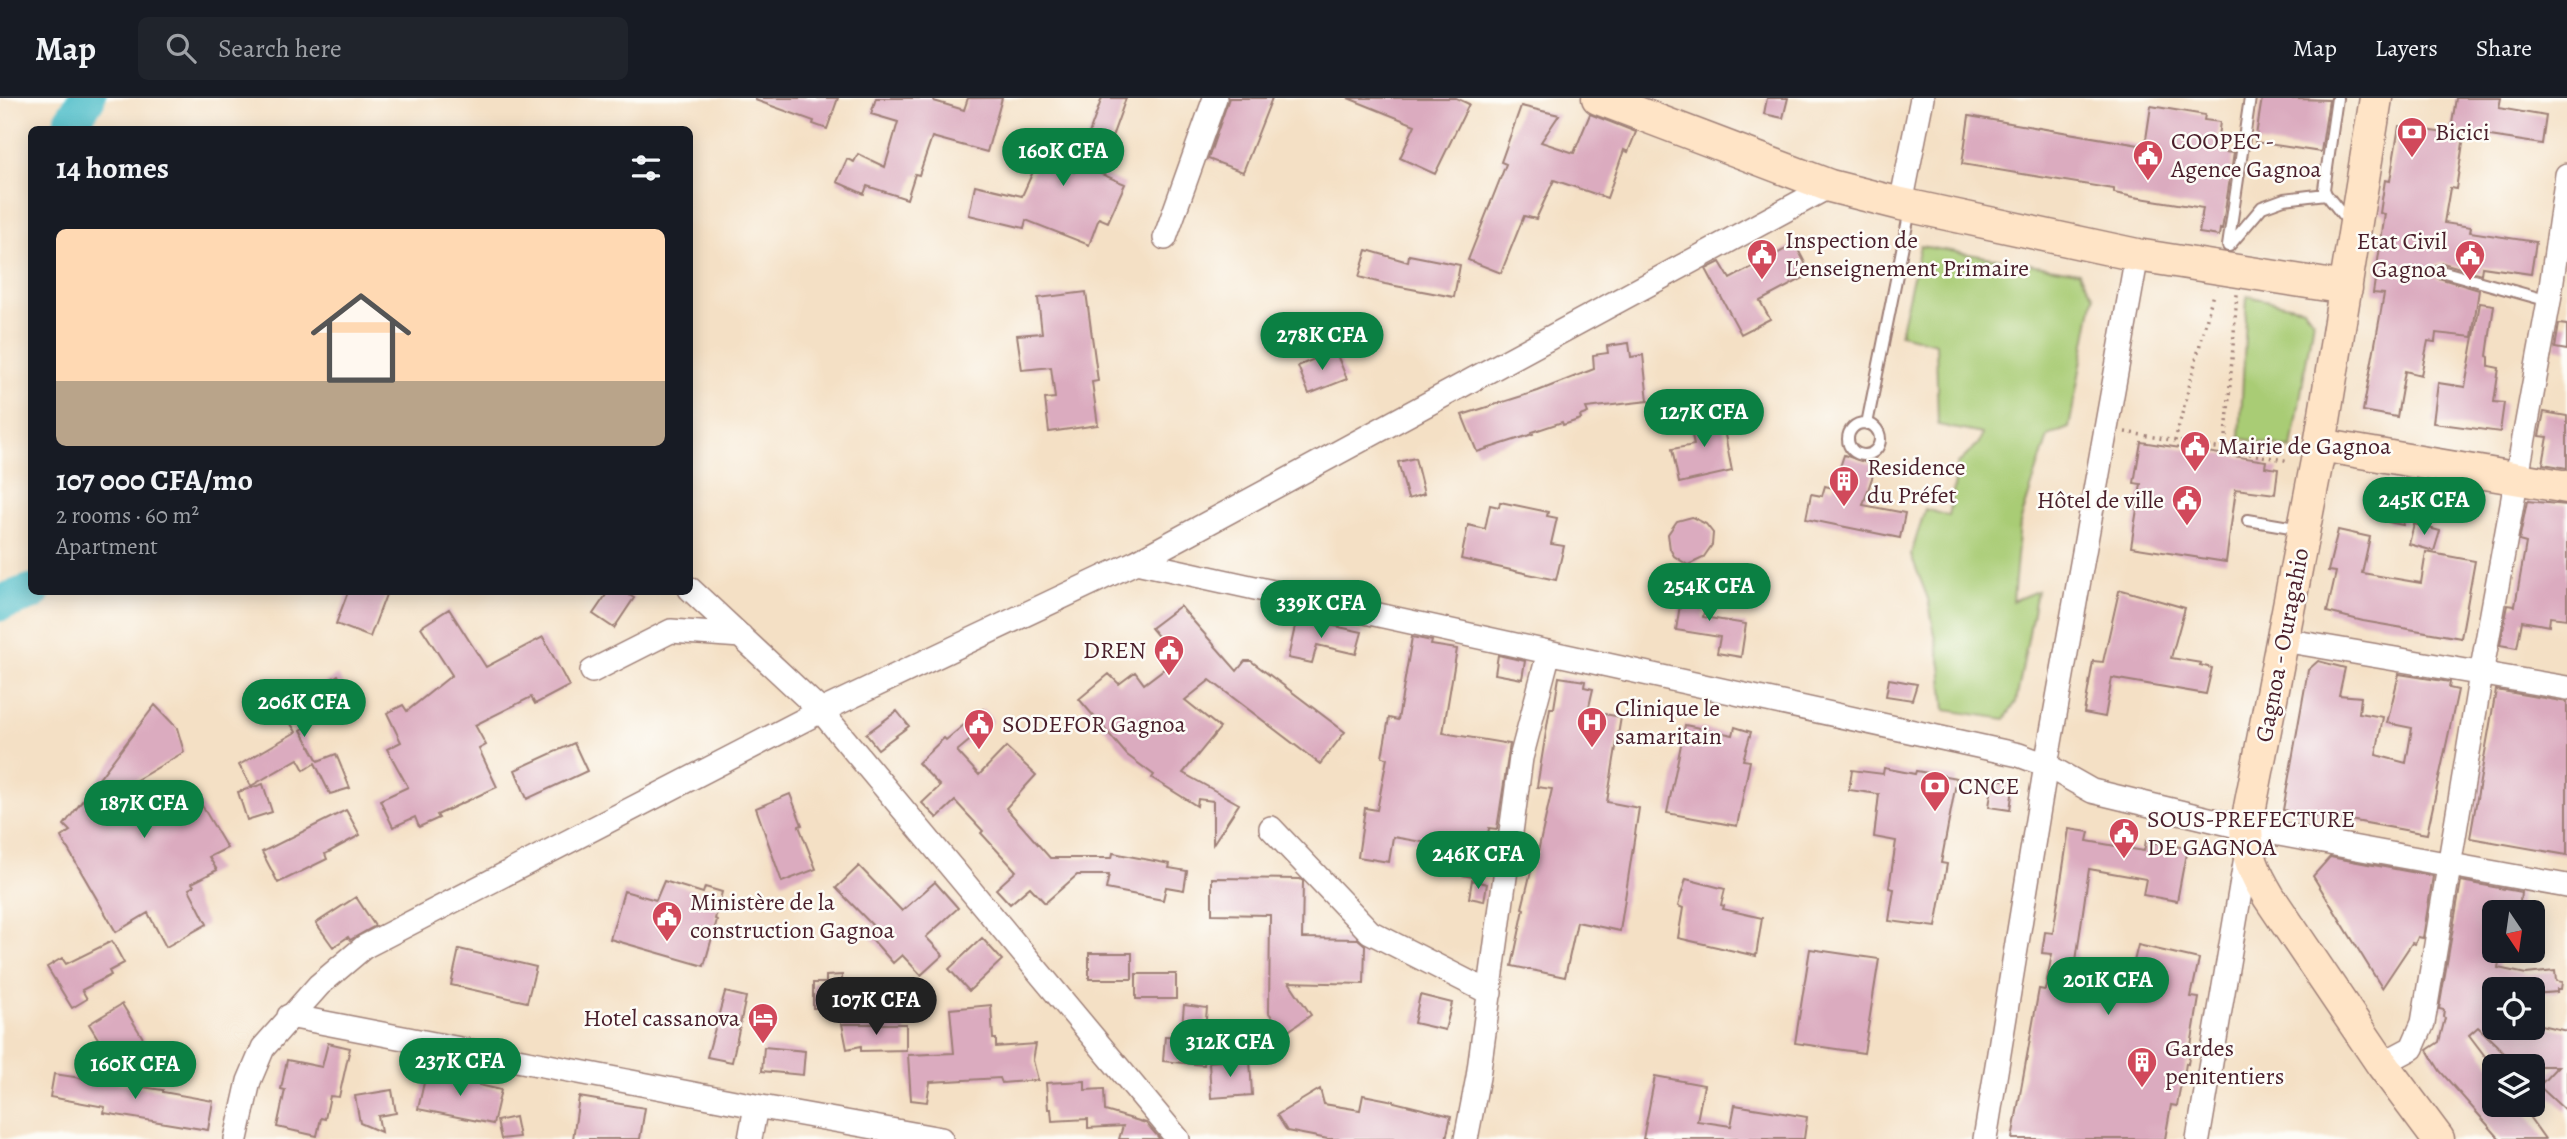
<!DOCTYPE html>
<meta charset="utf-8">
<style>
:root{--surface:#171b24;--page:#20242c;--text:#f1f3f6;--muted:#9ea1a6;--line:#363941;--accent:#0b8043}
body{margin:0;font-family:Alegreya,serif;background:var(--page);color:var(--text);height:100vh;display:flex;flex-direction:column;font-size:26px;white-space:nowrap}
*{box-sizing:border-box;margin:0}
p{font-size:23px;color:var(--muted)}
.icon{flex:none;width:38px;height:38px;fill:none;stroke:currentColor;stroke-width:2;stroke-linecap:round;stroke-linejoin:round}
.map{position:relative;flex:1;overflow:hidden}
.details{position:absolute;left:28px;top:28px;width:665px;height:469px;display:flex;flex-direction:column;background:var(--surface);border-radius:10px;box-shadow:0 4px 18px #0003}
.details>*{flex:none}
.needle{width:46px;rotate:167deg}
.tools{position:absolute;left:2482px;top:802px;display:grid;gap:14px}
.tools a{display:grid;place-items:center;width:63px;height:63px;border-radius:10px;background:var(--surface);box-shadow:0 4px 18px #0003;font-size:35px}
.price{position:absolute;translate:-50% -60px;padding:0 16px;border-radius:24px;background:var(--accent);color:#fff;font-size:23px;line-height:46px;filter:drop-shadow(0 2px 4px #0008)}
.price::after{content:'';position:absolute;left:50%;top:42px;width:21px;height:16px;margin-left:-10px;background:inherit;clip-path:polygon(0 0,100% 0,50% 100%)}
.price.current{background:#222;color:#fff}
ul{padding:0;list-style:none}
li{display:grid;align-content:center;gap:14px;height:371px;padding:0 28px}
li+li{border-top:2px solid var(--line)}
li span{display:grid;place-items:center;height:217px;border-radius:10px;color:#555}
li>.icon{margin-inline-start:auto}
span .icon{width:126px;height:126px;fill:#fffc;stroke-width:1}
li b{font-size:30px}
h2{display:flex;justify-content:space-between;align-items:center;height:84px;padding:0 28px;font-size:30px}
header{display:flex;align-items:center;gap:42px;box-sizing:border-box;height:98px;padding:0 35px;background:var(--surface);border-bottom:2px solid var(--line)}
header strong{font-size:33px}
nav{display:flex;gap:38px;margin-inline-start:auto;font-size:24px}
.search{width:490px;height:63px;background:var(--page);display:flex;align-items:center;gap:18px;box-sizing:border-box;padding:0 24px;border-radius:10px;color:var(--muted);font-size:26px}
.map>svg:first-child{display:block}
.green{fill:#a9cc75;stroke:#7a7650;stroke-width:2}
.lines{fill:none;stroke-linecap:round;stroke-linejoin:round}
.river{stroke:#52bfca;stroke-width:37}
.building{fill:#dbabbf}
.lane-casing{stroke:#9f8078;stroke-width:14}
.street-casing{stroke:#9f8078;stroke-width:26}
.secondary-casing{stroke:#9f8078;stroke-width:35}
.path{stroke:#9f8078;stroke-width:3.5;stroke-dasharray:2 5;stroke-linecap:butt}
.lane{stroke:#fff;stroke-width:10}
.street{stroke:#fff;stroke-width:23}
.secondary{stroke:#ffe4c6;stroke-width:32}
.labels{text-anchor:middle;dominant-baseline:central;stroke-width:5;stroke-linejoin:round;paint-order:stroke}
.poi-label{font-size:24px;fill:#4a1f2b;stroke:#fdfcf7;text-anchor:start}
.street-label{font-size:24px;fill:#4a1f2b;stroke:#fdfcf7}
</style>
<header>
<strong>Map</strong>
<div class="search"><svg class="icon" aria-label="search" viewBox="0 0 24 24"><circle cx="10" cy="10" r="6"/><path d="M15 15l6 6"/></svg>Search here</div>
<nav><a>Map</a><a>Layers</a><a>Share</a></nav>
</header>
<div class="map">
<svg width="2567" height="1041" viewBox="0 0 2567 1041">
<rect width="100%" height="100%" fill="#fdfcf7"/>
<filter id="ink" filterUnits="userSpaceOnUse"><feTurbulence type="fractalNoise" baseFrequency=".0143" numOctaves="2"/><feDisplacementMap in="SourceGraphic" scale="14" xChannelSelector="R" yChannelSelector="G"/><feConvolveMatrix kernelMatrix="1 2 1 2 8 2 1 2 1" color-interpolation-filters="sRGB"/></filter>
<filter id="wash" filterUnits="userSpaceOnUse"><feTurbulence type="fractalNoise" baseFrequency=".00686" numOctaves="4" result="noise"/><feDisplacementMap in="SourceGraphic" scale="28" xChannelSelector="R" yChannelSelector="G"/><feGaussianBlur stdDeviation="1.57" result="paint"/><feColorMatrix in="noise" values="0 0 0 0 0 0 0 0 0 0 0 0 0 0 0 0 0 1.4 0 .05"/><feComposite in="paint" operator="in"/></filter>
<g filter="url(#wash)">
<rect width="100%" height="100%" fill="#f4e0c5"/>
<path class="green" d="M1920,148L2079,174L2094,198L2069,330L2048,338L2020,425L2013,503L2037,493L2016,604L2005,621L1945,612L1941,567L1928,501L1911,457L1925,411L1949,418L1958,366L1979,345L1982,336L1938,327L1936,245L1900,236Z
M2247,198L2303,210L2313,222L2292,351L2240,340Z"/>
<g class="lines">
<path class="river" d="M71,32L72,23L87,0
M0,505L32,494"/>
</g>
<g id="blocks">
<path class="building" d="M755,0H838L827,31L813,26L814,23L755,2Z
M876,0H935L934,3L964,12L968,0H1002L987,54L932,39L919,77L915,76L907,101L867,88L864,96L837,84L847,61L854,64L858,56L885,69L898,24L871,16Z
M1102,0H1126L1099,75L1125,86L1108,124L1099,120L1089,147L1026,122L1024,130L969,117L975,87L1022,98L1040,58L1075,74Z
M1229,0H1272L1243,74L1208,61Z
M1348,0H1456L1469,6L1435,76L1400,60L1415,27Z
M1767,0H1788L1783,20L1764,16Z
M2262,0L2329,2L2321,54L2255,44Z
M2456,0H2501L2499,10L2546,18L2542,46L2451,32Z
M1521,8L1559,17L1541,44L1574,55L1590,16L1636,34L1628,54L1624,52L1607,100L1554,82L1536,121L1524,118L1501,175L1468,162L1506,66L1501,64Z
M2151,8L2205,17L2204,22L2220,24L2216,53L2234,55L2222,132L2220,131L2219,138L2199,135L2203,110L2134,99L2114,95V91L1962,66L1969,18L2145,48Z
M2399,28L2464,38L2456,91L2450,90L2444,125L2471,129L2470,134L2536,144L2531,176L2482,169L2481,176L2443,165L2435,168L2433,174L2438,180L2479,192L2472,239L2436,235L2435,244L2428,243L2421,277L2405,273L2397,319L2363,313L2384,196L2373,195L2385,116L2380,115L2385,82L2390,83Z
M1795,146L1811,176L1760,203L1770,221L1741,236L1706,171L1720,164L1730,181Z
M1367,152L1408,164L1409,157L1460,167L1454,199L1385,186L1359,179Z
M1086,194L1098,283L1092,284L1098,327L1049,334L1045,301L1055,300L1051,269L1022,272L1017,237L1042,235L1038,200Z
M2480,205L2494,207L2487,258L2489,259V268L2499,270L2494,304L2504,305L2500,334L2433,325L2438,285L2465,289Z
M2559,226L2567,227V252L2555,250Z
M1629,245L1631,259L1643,257L1648,303L1586,310L1588,315L1580,318L1581,321L1563,327L1562,324L1532,334L1533,336L1477,354L1462,317L1538,293L1594,271L1593,257L1608,255L1607,248Z
M1335,252L1347,281L1309,296L1298,268Z
M1720,311L1732,373L1679,385L1672,351L1694,347L1688,318Z
M2544,314L2567,318V370L2543,366L2548,339L2539,338Z
M2141,344L2266,363L2265,369L2278,371L2275,396L2236,391L2226,464L2131,449L2141,386L2134,385Z
M1844,357L1876,368L1863,407L1905,415L1900,440L1806,421L1811,396L1822,398L1825,388L1833,390Z
M1415,360L1424,396L1408,401L1398,364Z
M2392,401L2408,405L2403,427L2388,424Z
M2527,403L2567,407V521L2550,519L2549,528L2522,523L2517,550L2500,547L2508,507L2515,508L2526,445L2519,443Z
M1500,404L1548,414L1547,418L1557,420L1551,446L1564,448L1556,482L1461,461L1468,427L1485,431L1490,407L1499,409Z
M1692,419L1706,426L1713,435L1712,447L1703,460L1688,467L1674,458L1670,451L1668,436L1677,423Z
M2414,426L2440,433L2434,453L2409,446Z
M2338,432L2370,439L2362,475L2421,485L2426,454L2475,463L2461,540L2363,523L2327,514L2336,474L2328,473Z
M1753,482L1762,490L1763,496L1760,502L1750,508L1742,499L1740,493L1747,483Z
M1683,489L1708,493L1703,519L1746,526L1741,559L1717,555L1720,539L1676,532Z
M2122,492L2185,510L2171,560L2201,565L2200,567L2212,570L2206,596L2112,580L2105,619L2084,615L2093,563L2103,564L2119,493Z
M348,494H387L370,539L336,526Z
M608,494H624L634,500L614,530L593,516Z
M1180,508L1237,573L1245,563H1251L1345,634L1320,666L1210,582L1185,602L1220,630L1183,675L1239,706L1213,746V703L1198,701L1197,708L1152,680L1154,677L1127,657L1079,601L1109,576L1119,586L1135,574L1144,586L1177,561L1151,530Z
M449,511L486,569L543,539L569,588L535,606L531,599L475,627L486,647L479,651L497,689L437,717L439,720L419,729L415,719L393,729L380,702L408,689L387,651L401,644L387,615L403,607L407,613L452,577L421,529Z
M1297,520L1362,534L1356,556L1317,547L1312,565L1288,560Z
M1412,539L1432,543L1431,547L1457,551L1443,635L1510,646L1497,731L1489,730L1480,780L1430,772L1434,746L1393,739L1389,764L1358,759L1365,710L1377,712L1387,660L1382,659L1389,620L1398,622Z
M1498,557L1525,563L1522,581L1495,576Z
M2318,563L2345,570L2339,597L2361,599L2359,615L2383,619L2376,657L2406,665L2412,630L2387,625L2399,576L2450,584L2449,590L2458,592L2427,736L2316,716L2315,719L2283,712L2308,572Z
M338,577L352,601L301,632L318,663L336,656L350,690L330,696L315,665L304,672L298,661L251,688L239,667L296,634L281,610Z
M1559,579L1585,583L1584,589L1593,591L1588,613L1621,619L1607,704L1639,710L1620,833L1577,824L1565,879L1512,868L1524,811L1522,810L1535,757L1537,758L1552,691L1537,689L1550,610H1554Z
M1889,581L1917,586L1912,602L1886,598Z
M2496,592L2567,604V757L2470,740Z
M155,607L177,630L184,654L133,684L153,718L194,694L227,750L209,759L217,772L192,785L194,788L189,791L207,826L166,849L148,815L116,834L61,739L70,733L64,727Z
M983,611L993,623L957,653L979,677L1006,649L1036,677L1006,710L1050,760H1112L1113,755L1170,766L1169,770L1187,773L1184,792L1166,789L1163,802L1106,791L1109,777H1077L1045,805L1030,789L1010,806L996,791L1016,773L981,735L983,733L955,703L937,720L922,705L940,688L918,665L944,640L946,642Z
M897,613L909,628L878,651L866,636Z
M1685,627L1733,637L1735,629L1751,634L1743,662L1750,663L1737,728L1667,715Z
M574,645L587,673L527,701L515,672Z
M1884,670L1915,676L1916,673L1957,680L1941,765L1947,766L1936,829L1889,823L1894,791L1889,790L1896,743L1874,739L1879,696L1849,692L1852,672L1883,676Z
M1993,681L2014,683L2010,712L1989,709Z
M263,686L272,714L247,722L238,694Z
M790,696L802,727L799,728L816,771L782,784L756,710Z
M346,712L360,737L325,756L327,761L278,785L262,754Z
M2069,731L2089,734L2087,743L2144,753L2146,743L2187,750L2177,803L2143,797L2146,781L2089,771L2074,877L2122,886V882L2129,884L2138,847L2199,861L2191,899L2199,900L2188,966L2186,965L2184,979H2182L2177,1008L2171,1007L2165,1041H2012L2039,891L2045,892L2052,856L2042,855L2045,834L2053,835Z
M2330,759L2433,778L2423,840L2418,839L2415,846L2412,845L2382,890L2313,778Z
M859,768L902,813L935,784L958,810L926,839L943,857L921,877L902,857L893,865L871,840L879,834L836,790Z
M1212,780L1300,781L1303,783L1302,840L1358,841L1365,847L1364,886L1289,884L1311,917L1284,936L1269,915L1270,817L1212,816Z
M1686,781L1725,791L1721,807L1724,808L1723,811L1762,820L1756,858L1678,840L1683,810L1678,808Z
M1472,782L1487,786L1484,803L1469,800Z
M664,783L703,795L705,789L722,794L715,821L717,822L704,868L610,841L624,793L656,802Z
M2461,783L2521,794L2519,814H2494V863L2499,864L2498,870L2526,876L2555,873L2556,883L2562,884L2561,891H2557V894L2532,896V891H2494V929H2532V925L2567,933V1014L2539,988L2558,968H2518L2478,929L2469,937L2494,970V1006H2520L2545,1041H2500L2440,973L2427,952L2439,944L2445,920L2443,919L2444,912L2439,911Z
M356,799L375,828L350,842L348,839L333,849L316,825Z
M982,840L1002,862L969,893L949,871Z
M112,843L124,865L109,873L111,877L82,892L87,901L72,910L47,869L62,860L66,866Z
M459,851L536,869L527,904L451,887Z
M1810,851L1879,861L1864,955L1795,945Z
M1089,855H1132V881H1089Z
M1136,876H1176V901H1136Z
M842,877V885H852V910H813V885H826V878Z
M725,894L746,899L732,964L707,959Z
M1420,897L1452,905L1445,932L1414,925Z
M122,906L146,945L113,965L89,926Z
M991,907L993,941H996V949L1036,946L1033,962L1038,982L1002,985L1000,980L930,984L927,1004L911,1002L908,957L954,955L950,911Z
M1184,907L1207,910L1204,941L1207,942L1204,967L1163,963L1165,938L1181,939Z
M842,926H906V952L861,953V948L847,951Z
M328,945L350,950L339,999L330,998L325,1021L321,1020L317,1038L277,1029L285,992L281,991L287,962L322,969Z
M764,949L805,953L803,977L762,973Z
M1250,961L1252,997L1211,1000L1209,964Z
M54,976L163,992V994L213,1003L208,1032L104,1015L105,1009L50,999Z
M426,976L463,984L464,976L481,979L479,987L501,992L493,1026L418,1011Z
M1655,978L1704,987L1697,1023L1731,1028L1735,1007L1807,1019L1804,1041H1643Z
M1085,983V992L1104,991L1105,1013L1146,1025L1160,1041H1119L1123,1028L1088,1030V1021L1052,1023L1051,1011H1048L1046,985Z
M1320,991L1324,1006L1360,1012L1363,997L1394,1003V1004L1451,1018L1446,1041H1328L1287,1033L1277,1017Z
M392,992L396,1015L378,1018L381,1034L360,1025L355,998Z
M579,999L645,1010L640,1041H573Z
M515,1019L519,1039L501,1041L497,1023Z"/>
</g>
</g>
<g filter="url(#ink)">
<use href="#blocks" fill-opacity="0" stroke="#9f8078" stroke-width="2"/>
<g class="lines">
<g class="lane-casing">
<path id="lane" d="M2337,0L2324,91L2326,96L2349,125
M2228,148L2250,0
M2229,148L2262,109L2284,101L2326,96
M2441,173L2549,203
M1848 341a16 16 0 1 1 32 0a16 16 0 1 1-32 0Z
M1867,326L1910,112
M2248,422L2302,431"/>
</g>
<g class="street-casing">
<path id="street" d="M1901,106L1922,0
M1165,140L1215,0
M1136,464L2019,657L2046,667L2092,693L2246,730L2567,788
M690,491L821,613L1178,1041
M2283,542L2567,590
M592,573L671,533L741,538
M1271,730L1370,834L1490,895
M289,918L756,1008L941,1041
M2382,966L2412,950L2423,925L2481,576L2549,203L2567,77
M236,1041L249,983L263,950L319,887L364,849L821,613L1136,464L1830,88
M750,1041L756,1008
M1466,1041L1478,979L1521,660L1549,554
M1985,1041L2046,667L2137,157
M2198,1041L2247,753"/>
</g>
<g class="secondary-casing">
<path id="secondary" d="M1598,0L1830,88L1901,106L2137,157L2346,190
M2376,0L2320,347L2246,730C2247,759 2254,774 2269,799L2382,966L2438,1041
M2320,347L2567,389"/>
</g>
<path class="path" d="M2125,334L2290,363
M2175,343L2213,196
M2225,352L2237,196"/>
<use href="#lane" class="lane"/>
<use href="#street" class="street"/>
<use href="#secondary" class="secondary"/>
</g>
</g>
<defs>
<g id="bank-pin" transform="scale(1.575)"><path d="M0 17L-7.5 6A9.5 9.5 0 1 1 7.5 6Z" fill="#d1495b" stroke="#fdfcf7"/><path d="M-6-4H6V4H-6ZM0-2.3a2.3 2.3 0 1 0 0 4.6a2.3 2.3 0 1 0 0-4.6Z" fill="#fff"/></g>
<g id="civic-pin" transform="scale(1.575)"><path d="M0 17L-7.5 6A9.5 9.5 0 1 1 7.5 6Z" fill="#d1495b" stroke="#fdfcf7"/><path d="M-.6-6.5H3V-4.5H.6V-3L4-1V1h2V6H-6V1h2V-1L-.6-3ZM-1.2 2.5V6h2.4V2.5Z" fill="#fff"/></g>
<g id="building-pin" transform="scale(1.575)"><path d="M0 17L-7.5 6A9.5 9.5 0 1 1 7.5 6Z" fill="#d1495b" stroke="#fdfcf7"/><path d="M-4-6H4V6H1V3H-1V6H-4ZM-2.5-4.3h1.7v1.8h-1.7ZM.8-4.3h1.7v1.8H.8ZM-2.5-1h1.7V.8h-1.7ZM.8-1h1.7V.8H.8Z" fill="#fff"/></g>
<g id="hospital-pin" transform="scale(1.575)"><path d="M0 17L-7.5 6A9.5 9.5 0 1 1 7.5 6Z" fill="#d1495b" stroke="#fdfcf7"/><path d="M-5-5h3v3.5h4V-5h3V5h-3V1.5h-4V5h-3Z" fill="#fff"/></g>
<g id="hotel-pin" transform="scale(1.575)"><path d="M0 17L-7.5 6A9.5 9.5 0 1 1 7.5 6Z" fill="#d1495b" stroke="#fdfcf7"/><path d="M-6-4.5h1.5V1H6V5H4.5V3h-9V5H-6ZM-4 0a1.8 1.8 0 1 1 3.6 0ZM.5 0V-2.5h3Q6-2.5 6 0Z" fill="#fff"/></g>
</defs>
<g fill-rule="evenodd">
<use href="#bank-pin" x="2412" y="34"/>
<use href="#civic-pin" x="2148" y="57"/>
<use href="#civic-pin" x="1762" y="156"/>
<use href="#civic-pin" x="2470" y="157"/>
<use href="#civic-pin" x="2195" y="348"/>
<use href="#building-pin" x="1844" y="383"/>
<use href="#civic-pin" x="2187" y="402"/>
<use href="#civic-pin" x="1169" y="552"/>
<use href="#hospital-pin" x="1592" y="624"/>
<use href="#civic-pin" x="979" y="626"/>
<use href="#bank-pin" x="1935" y="688"/>
<use href="#civic-pin" x="2124" y="735"/>
<use href="#civic-pin" x="667" y="818"/>
<use href="#hotel-pin" x="763" y="920"/>
<use href="#building-pin" x="2142" y="964"/>
</g>
<g class="labels">
<g class="poi-label">
<text x="2435" y="34">Bicici</text>
<text x="2171" y="43">COOPEC -<tspan x="2171" dy="28">Agence Gagnoa</tspan></text>
<text x="1785" y="142">Inspection de<tspan x="1785" dy="28">L'enseignement Primaire</tspan></text>
<text x="2447" y="143" text-anchor="end">Etat Civil<tspan x="2447" dy="28">Gagnoa</tspan></text>
<text x="2218" y="348">Mairie de Gagnoa</text>
<text x="1867" y="369">Residence<tspan x="1867" dy="28">du Préfet</tspan></text>
<text x="2164" y="402" text-anchor="end">Hôtel de ville</text>
<text x="1146" y="552" text-anchor="end">DREN</text>
<text x="1615" y="610">Clinique le<tspan x="1615" dy="28">samaritain</tspan></text>
<text x="1002" y="626">SODEFOR Gagnoa</text>
<text x="1958" y="688">CNCE</text>
<text x="2147" y="721">SOUS-PREFECTURE<tspan x="2147" dy="28">DE GAGNOA</tspan></text>
<text x="690" y="804">Ministère de la<tspan x="690" dy="28">construction Gagnoa</tspan></text>
<text x="740" y="920" text-anchor="end">Hotel cassanova</text>
<text x="2165" y="950">Gardes<tspan x="2165" dy="28">penitentiers</tspan></text>
</g>
<g class="street-label">
<text transform="translate(2282 547) rotate(-79)">Gagnoa - Ouragahio</text>
</g>
</g>
</svg>
<div class="tools">
<a><svg class="needle" viewBox="-14 -14 28 28"><path d="M0-13l5 13h-10z" fill="#e53935"/><path d="M0 13l5-13h-10z" fill="#9ea1a6"/></svg></a>
<a><svg class="icon" aria-label="locate" viewBox="0 0 24 24"><circle cx="12" cy="12" r="6"/><path d="M12 2v4M12 18v4M2 12h4M18 12h4"/></svg></a>
<a><svg class="icon" aria-label="layers" viewBox="0 0 24 24"><path d="M12 4l9 5-9 5-9-5zM3 14l9 5 9-5"/></svg></a>
</div>
<b class="price" style="left:1063px;top:90px">160K CFA</b>
<b class="price" style="left:1322px;top:274px">278K CFA</b>
<b class="price" style="left:1704px;top:351px">127K CFA</b>
<b class="price" style="left:2424px;top:439px">245K CFA</b>
<b class="price" style="left:1709px;top:525px">254K CFA</b>
<b class="price" style="left:1321px;top:542px">339K CFA</b>
<b class="price" style="left:304px;top:641px">206K CFA</b>
<b class="price" style="left:144px;top:742px">187K CFA</b>
<b class="price" style="left:1478px;top:793px">246K CFA</b>
<b class="price" style="left:2108px;top:919px">201K CFA</b>
<b class="price current" style="left:876px;top:939px">107K CFA</b>
<b class="price" style="left:1230px;top:981px">312K CFA</b>
<b class="price" style="left:460px;top:1000px">237K CFA</b>
<b class="price" style="left:135px;top:1003px">160K CFA</b>
<section class="details">
<h2>14 homes<svg class="icon" aria-label="filters" viewBox="0 0 24 24"><path d="M4 7h16M4 17h16"/><circle cx="9" cy="7" r="2"/><circle cx="15" cy="17" r="2"/></svg></h2>
<ul>
<li><span style="background:linear-gradient(#ffd9b3 70%,#b9a48a 0)"><svg class="icon" aria-label="home" viewBox="0 0 24 24"><path d="M3 11l9-7 9 7M6 9v11h12V9"/></svg></span><div><b>107 000 CFA/mo</b><p>2 rooms · 60 m²</p><p>Apartment</p></div></li>
</ul>
</section>
</div>
